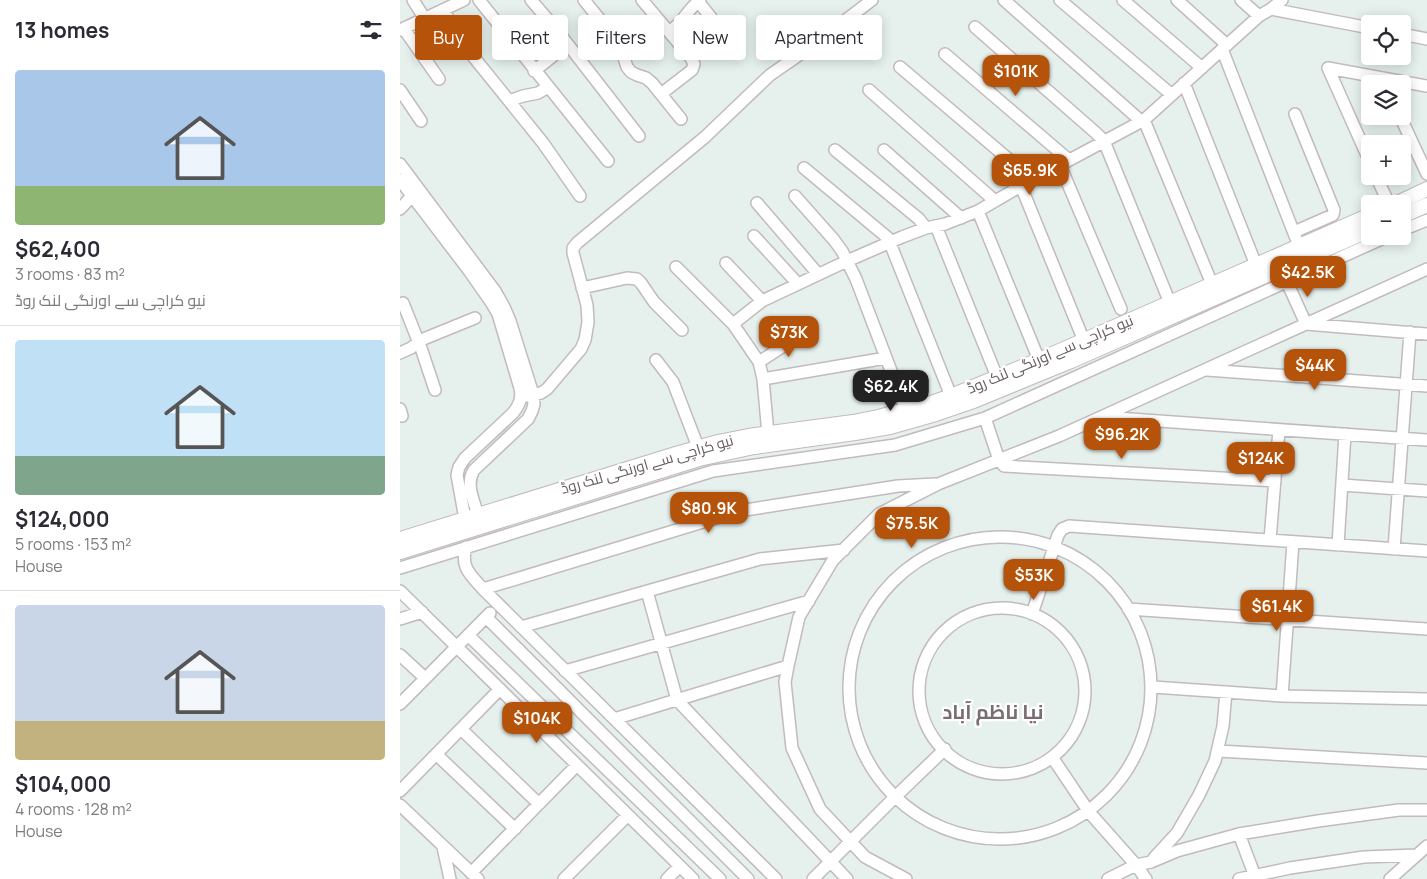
<!DOCTYPE html>
<meta charset="utf-8">
<style>
:root{--surface:#fff;--page:#f2f2f3;--text:#2b2b33;--muted:#7c7c81;--line:#e1e1e2;--accent:#b45309}
body{margin:0;font-family:Manrope,Cairo,sans-serif;background:var(--page);color:var(--text);height:100vh;display:flex;flex-direction:column;font-size:19px;white-space:nowrap}
*{box-sizing:border-box;margin:0}
p{font-size:16px;color:var(--muted)}
.icon{flex:none;width:28px;height:28px;fill:none;stroke:currentColor;stroke-width:2;stroke-linecap:round;stroke-linejoin:round}
.map{position:relative;flex:1;overflow:hidden}
.sheet{display:flex;flex-direction:column;background:var(--surface);width:400px}
.sheet>*{flex:none}
.hud{position:absolute;left:15px;top:15px;width:475px;height:45px;display:flex;gap:10px}
.buttons{position:absolute;left:961px;top:15px;display:grid;gap:10px}
.buttons a{display:grid;place-items:center;width:50px;height:50px;border-radius:5px;background:var(--surface);box-shadow:0 2px 12px #0003;font-size:25px}
.price{position:absolute;translate:-50% -42px;padding:0 11px;border-radius:10px;background:var(--accent);color:#fff;font-size:16px;line-height:32px;filter:drop-shadow(0 1px 2px #0008)}
.price::after{content:'';position:absolute;left:50%;top:30px;width:15px;height:11px;margin-left:-8px;background:inherit;clip-path:polygon(0 0,100% 0,50% 100%)}
.price.selected{background:#222;color:#fff}
ul{padding:0;list-style:none}
li{display:grid;align-content:center;gap:10px;height:265px;padding:0 15px}
li+li{border-top:1px solid var(--line)}
li span{display:grid;place-items:center;height:155px;border-radius:5px;color:#555}
li>.icon{margin-inline-start:auto}
span .icon{width:90px;height:90px;fill:#fffc;stroke-width:1}
li b{font-size:21px}
h2{display:flex;justify-content:space-between;align-items:center;height:60px;padding:0 15px;font-size:21px}
.tag{padding:0 18px;border-radius:5px;background:var(--surface);box-shadow:0 2px 12px #0003;font-size:18px;line-height:45px}
.tag.selected{background:var(--accent);color:#fff}
main{display:flex;flex:1;min-height:0}
.map>svg:first-child{display:block}
.lines{fill:none;stroke-linecap:round;stroke-linejoin:round}
.minor-casing{stroke:#c2babe;stroke-width:14}
.tertiary-casing{stroke:#c2babe;stroke-width:16}
.minor{stroke:#fff;stroke-width:11}
.tertiary{stroke:#fff;stroke-width:14}
.labels{text-anchor:middle;dominant-baseline:central;stroke-width:4.5;stroke-linejoin:round;paint-order:stroke}
.street-label{font-size:15px;fill:#675d62;stroke:#fff}
.district-label{font-size:20px;font-weight:bold;fill:#7a6e74;stroke:#fff}
</style>
<main>
<section class="sheet">
<h2>13 homes<svg class="icon" aria-label="filters" viewBox="0 0 24 24"><path d="M4 7h16M4 17h16"/><circle cx="9" cy="7" r="2"/><circle cx="15" cy="17" r="2"/></svg></h2>
<ul>
<li><span style="background:linear-gradient(#a9c7e8 75%,#8fb573 0)"><svg class="icon" aria-label="home" viewBox="0 0 24 24"><path d="M3 11l9-7 9 7M6 9v11h12V9"/></svg></span><div><b>$62,400</b><p>3 rooms · 83 m²</p><p>نیو کراچی سے اورنگی لنک روڈ</p></div></li>
<li><span style="background:linear-gradient(#bfe0f5 75%,#7fa58c 0)"><svg class="icon" aria-label="home" viewBox="0 0 24 24"><path d="M3 11l9-7 9 7M6 9v11h12V9"/></svg></span><div><b>$124,000</b><p>5 rooms · 153 m²</p><p>House</p></div></li>
<li><span style="background:linear-gradient(#c9d6e8 75%,#c2b280 0)"><svg class="icon" aria-label="home" viewBox="0 0 24 24"><path d="M3 11l9-7 9 7M6 9v11h12V9"/></svg></span><div><b>$104,000</b><p>4 rooms · 128 m²</p><p>House</p></div></li>
</ul>
</section>
<div class="map">
<svg width="1027" height="879" viewBox="0 0 1027 879">
<rect width="100%" height="100%" fill="#e6f1ee"/>
<g class="lines">
<g class="minor-casing">
<path id="minor" d="M13,0L25,19
M79,0L208,161
M131,0L156,29L239,136
M184,0L219,43L227,67L231,72L237,75L246,78L252,83L281,119
M242,0L291,58L294,64L292,70L261,94
M297,0L329,40
M604,0L741,121
M660,0L772,95
M723,0L802,68
M777,0L827,45
M841,0L859,16
M871,9L970,28
M43,10L72,55L143,143L180,196
M575,27L696,133L704,141L770,303
M4,29L39,79
M0,30L64,0
M269,32C284,22 287,10 300,0
M1002,34L1027,39
M822,49L899,246
M545,54L669,160
M500,67L633,180
M928,68L970,162
M928,68L1027,86
M134,71L167,45
M784,83L856,265
M0,90L21,121
M469,90L595,201
M109,101L123,96L138,93L148,87
M1000,116L1027,174
M744,120L812,284
M435,150L519,219L526,228
M484,150L561,218
M0,164L95,291L104,307L110,321L132,391L134,404L132,411L128,419L74,470C65,484 74,501 78,515
M660,165L721,309
M404,168L488,238L551,396
M976,176L989,204
M0,180L70,272L91,302L98,314L120,388C122,398 120,404 113,413L65,458L59,467L57,475L65,519
M621,186L684,341
M395,196L434,240L442,251L456,279L506,410
M357,203L418,274
M0,209L12,196
M578,211L639,360
M536,226L597,377
M1002,230L1027,220
M894,232L933,215L934,210L895,114
M354,236L398,284
M326,263L362,301
M276,267L333,324L359,362L363,379L368,434
M887,282L906,324L1027,334
M182,288L227,278L237,279L241,283L254,302L282,330
M3,303L21,348L35,390
M333,324L362,301L447,261L502,237L526,228L545,224L578,211L621,186L744,120L859,16L871,9L882,0
M0,353L11,348L21,340L75,318
M256,360L273,382L298,447
M359,362L405,332
M807,370L1027,386
M363,379L486,358
M121,397L141,393L147,389L181,349L185,340L188,322L187,305L173,253V248L177,243L305,137L370,75L412,46L472,0
M0,409L2,416
M702,417L1027,440
M585,418L599,460L604,466L875,481
M942,485L1027,491
M449 688a151 151 0 1 1 302 0a151 151 0 1 1-302 0Z
M870,540L879,430
M938,545L945,434
M66,547C60,568 71,575 83,589L376,879
M994,549L1010,332
M0,568L313,471L495,445L585,418L988,236
M83,589L339,511L498,486L535,484
M0,591L293,879
M247,591L277,700L447,879
M519 691a83 83 0 1 1 166 0a83 83 0 1 1-166 0Z
M728,609L1027,629
M632,614L658,535L662,529L669,526L1027,551
M86,617L348,879
M0,619L22,612
M121,627L360,559L444,550
M68,635L320,879
M0,655L25,678
M165,671L409,601
M753,687L882,696L1027,699
M882,696L893,542
M0,704L90,613
M214,719L388,666
M61,729L139,804
M818,751L1027,763
M36,754L115,829
M652,757L689,812L736,865L746,879
M0,791L100,689
M0,805L78,879
M839,834L856,879
M43,847L50,879
M754,858L777,833L799,795L815,761L823,726L826,692
M71,873L177,765
M164,879L228,815
M267,879L280,866
M413,879L494,798L545,749
M506,879L465,857L420,809L392,748L385,682L388,666L399,617L433,560L479,514L538,484L659,436L1027,269
M708,879L736,865L751,862L777,851L839,834L918,821L999,810H1027
M839,879L890,868L964,857L1016,855
M990,879L1027,846"/>
</g>
<g class="tertiary-casing">
<path id="tertiary" d="M995,204L1027,189
M1002,216L1027,205
M0,539L276,454L318,442L348,436L453,422L478,417L528,404L551,396L639,360L970,215
M0,552L299,459L354,447L455,433L490,427L536,414L571,402L671,361L970,230"/>
</g>
<use href="#minor" class="minor"/>
<use href="#tertiary" class="tertiary"/>
</g>
<g class="labels">
<g class="street-label">
<text transform="translate(650 354) rotate(-23)">نیو کراچی سے اورنگی لنک روڈ</text>
<text transform="translate(247 464) rotate(-16)">نیو کراچی سے اورنگی لنک روڈ</text>
</g>
<g class="district-label">
<text x="593" y="711">نیا ناظم آباد</text>
</g>
</g>
</svg>
<div class="buttons">
<a><svg class="icon" aria-label="locate" viewBox="0 0 24 24"><circle cx="12" cy="12" r="6"/><path d="M12 2v4M12 18v4M2 12h4M18 12h4"/></svg></a>
<a><svg class="icon" aria-label="layers" viewBox="0 0 24 24"><path d="M12 4l9 5-9 5-9-5zM3 14l9 5 9-5"/></svg></a>
<a>+</a>
<a>−</a>
</div>
<b class="price" style="left:616px;top:97px">$101K</b>
<b class="price" style="left:630px;top:196px">$65.9K</b>
<b class="price" style="left:908px;top:298px">$42.5K</b>
<b class="price" style="left:389px;top:358px">$73K</b>
<b class="price" style="left:915px;top:391px">$44K</b>
<b class="price selected" style="left:491px;top:412px">$62.4K</b>
<b class="price" style="left:722px;top:460px">$96.2K</b>
<b class="price" style="left:861px;top:484px">$124K</b>
<b class="price" style="left:309px;top:534px">$80.9K</b>
<b class="price" style="left:512px;top:549px">$75.5K</b>
<b class="price" style="left:634px;top:601px">$53K</b>
<b class="price" style="left:877px;top:632px">$61.4K</b>
<b class="price" style="left:137px;top:744px">$104K</b>
<div class="hud">
<a class="tag selected">Buy</a>
<a class="tag">Rent</a>
<a class="tag">Filters</a>
<a class="tag">New</a>
<a class="tag">Apartment</a>
</div>
</div>
</main>
